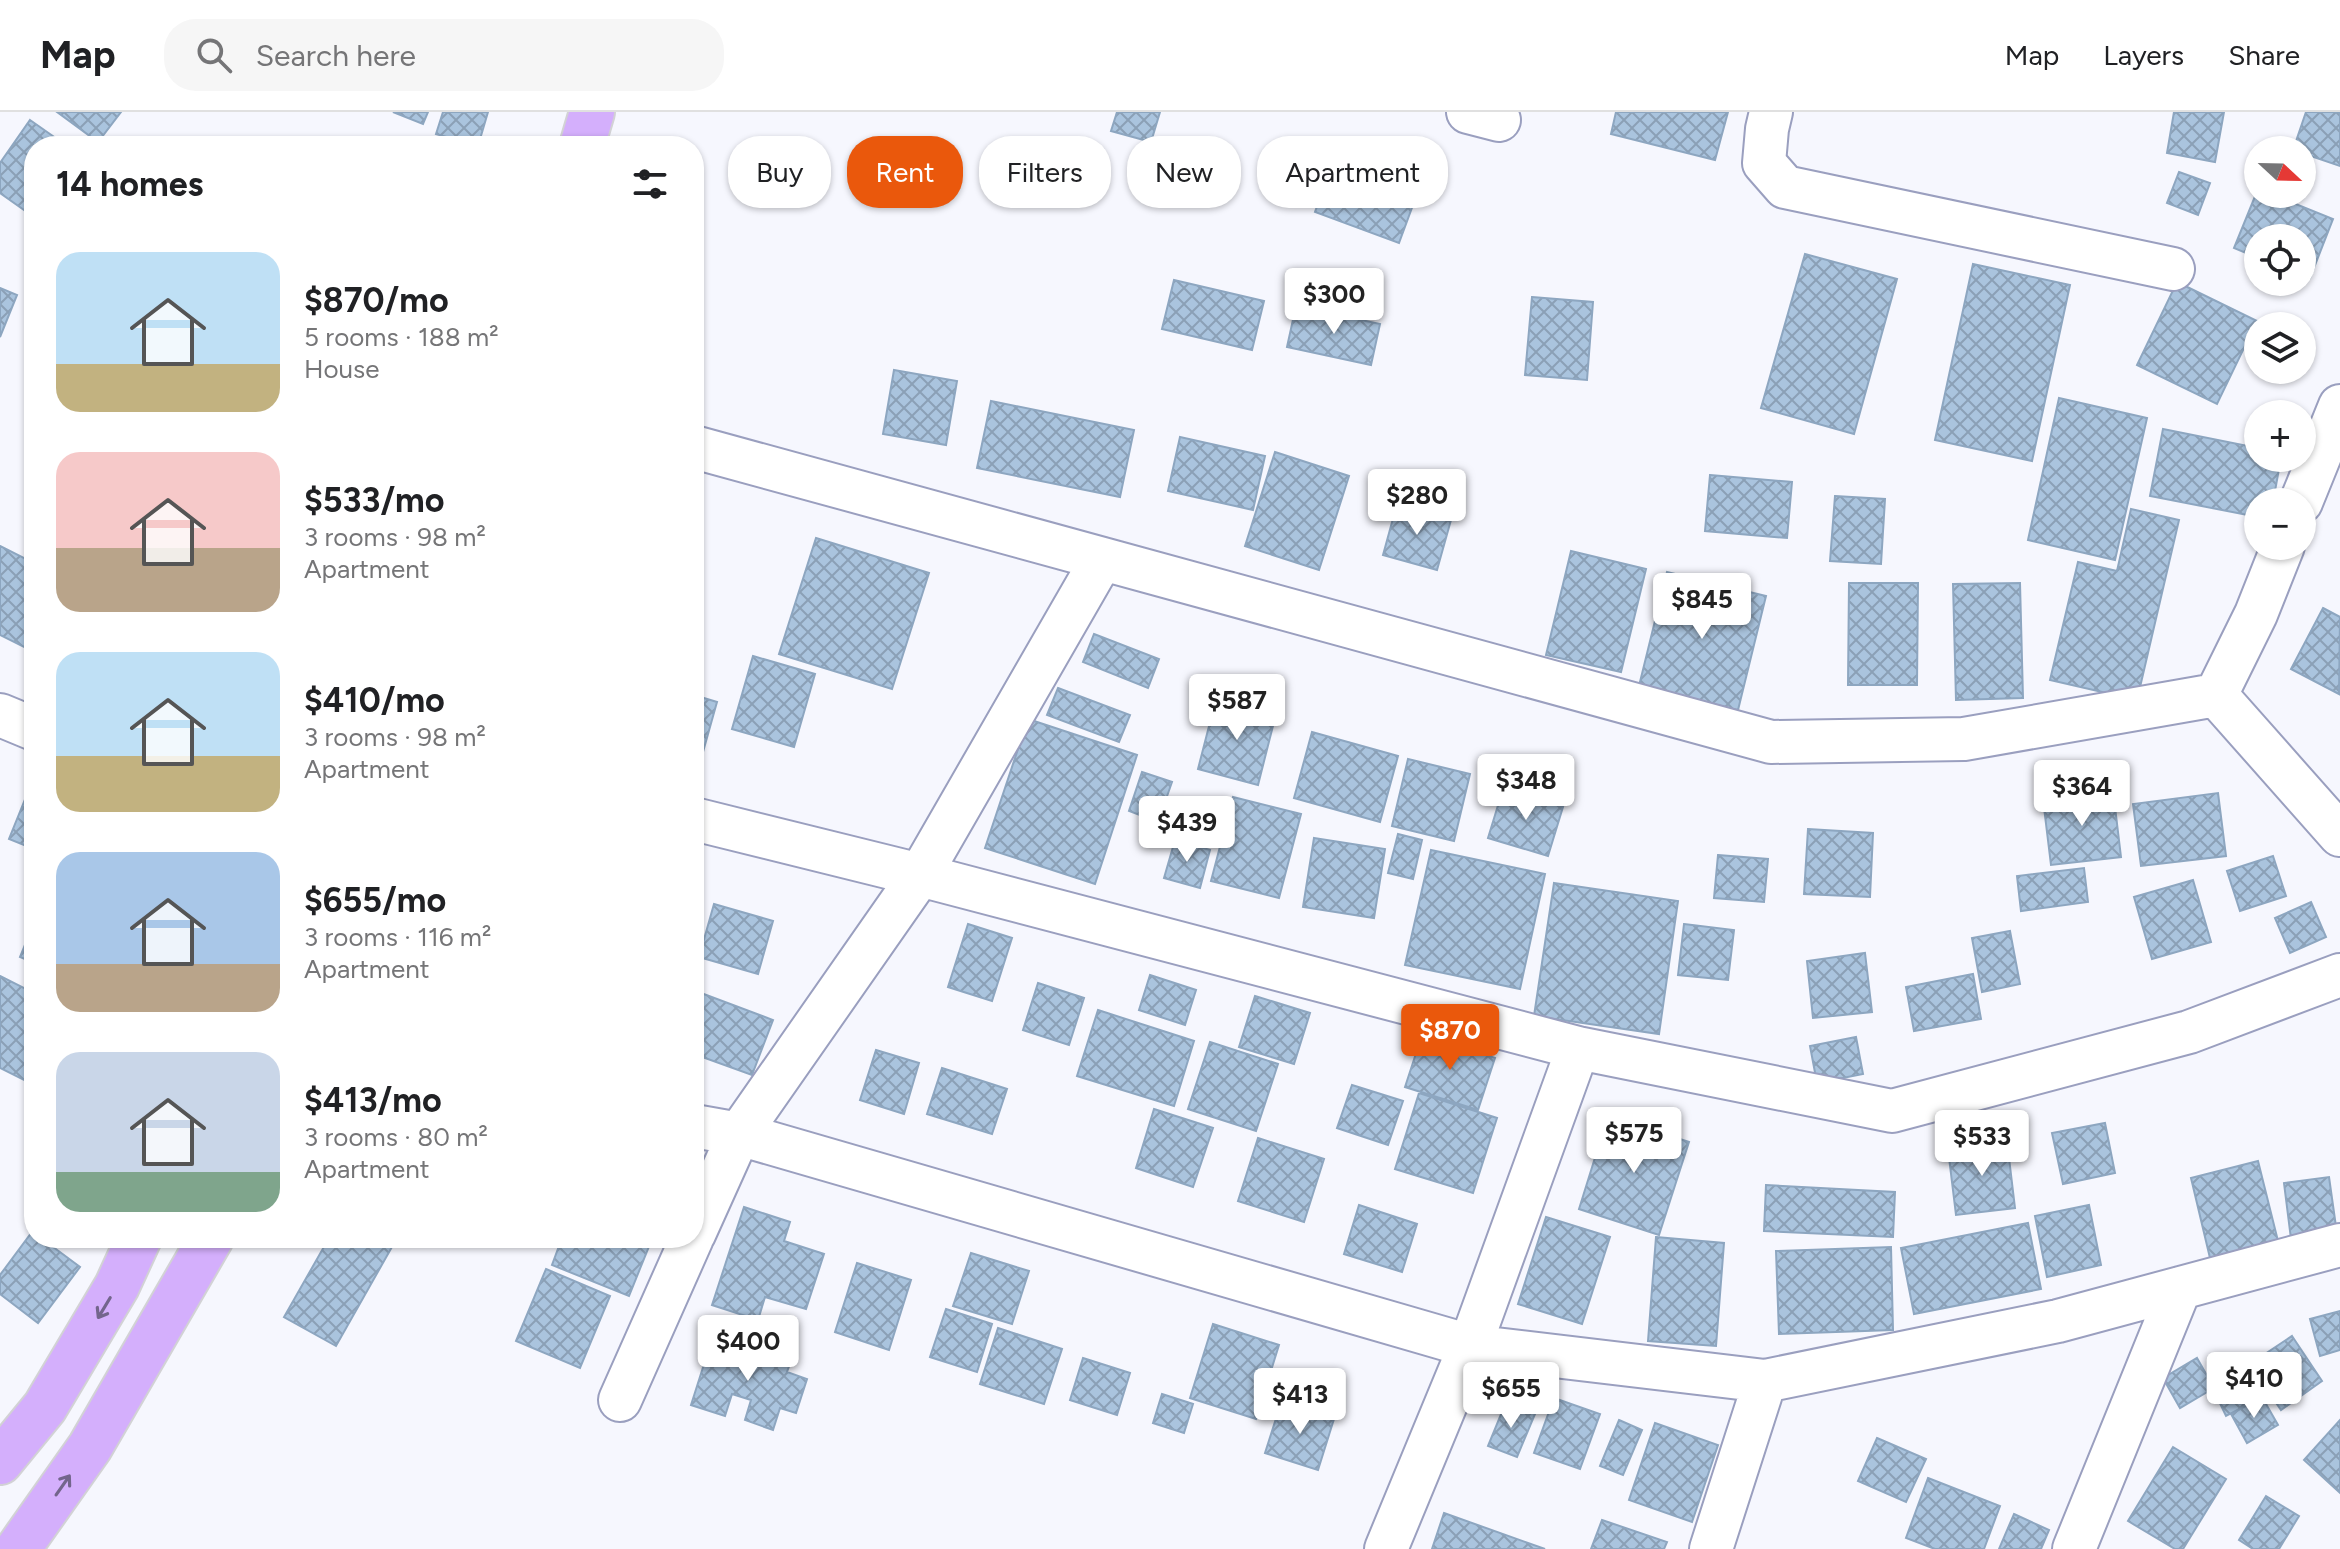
<!DOCTYPE html>
<meta charset="utf-8">
<style>
:root{--surface:#fff;--page:#f6f6f6;--text:#202124;--muted:#757577;--line:#e0e0e0;--accent:#ea580c}
body{margin:0;font-family:Figtree,sans-serif;background:var(--page);color:var(--text);height:100vh;display:flex;flex-direction:column;font-size:30px;white-space:nowrap}
*{box-sizing:border-box;margin:0}
p{font-size:26px;color:var(--muted)}
.icon{flex:none;width:44px;height:44px;fill:none;stroke:currentColor;stroke-width:2;stroke-linecap:round;stroke-linejoin:round}
.map{position:relative;flex:1;overflow:hidden}
.sheet{position:absolute;left:24px;top:24px;width:680px;height:1112px;display:flex;flex-direction:column;background:var(--surface);border-radius:32px;box-shadow:0 2px 6px #0004}
.sheet>*{flex:none}
.top-card{position:absolute;left:728px;top:24px;width:760px;height:72px;display:flex;gap:16px}
.needle{width:52px;rotate:112deg}
.tools{position:absolute;left:2244px;top:24px;display:grid;gap:16px}
.tools a{display:grid;place-items:center;width:72px;height:72px;border-radius:50%;background:var(--surface);box-shadow:0 2px 6px #0004;font-size:40px}
.price{position:absolute;translate:-50% -68px;padding:0 18px;border-radius:8px;background:#fff;color:#222;font-size:26px;line-height:52px;filter:drop-shadow(0 2px 4px #0008)}
.price::after{content:'';position:absolute;left:50%;top:48px;width:24px;height:18px;margin-left:-12px;background:inherit;clip-path:polygon(0 0,100% 0,50% 100%)}
.price.selected{background:var(--accent);color:#fff}
ul{padding:0;list-style:none}
li{display:flex;align-items:center;gap:24px;height:200px;padding:0 32px}
li span{display:grid;place-items:center;flex:none;width:224px;height:160px;border-radius:24px;color:#555}
li>.icon{margin-inline-start:auto}
span .icon{width:96px;height:96px;fill:#fffc;stroke-width:1}
li b{font-size:34px}
h2{display:flex;justify-content:space-between;align-items:center;height:96px;padding:0 32px;font-size:34px}
.chip{padding:0 28px;border-radius:32px;background:var(--surface);box-shadow:0 2px 6px #0004;font-size:28px;line-height:72px}
.chip.selected{background:var(--accent);color:#fff}
header{display:flex;align-items:center;gap:48px;box-sizing:border-box;height:112px;padding:0 40px;background:var(--surface);border-bottom:2px solid var(--line)}
header strong{font-size:38px}
nav{display:flex;gap:44px;margin-inline-start:auto;font-size:28px}
.search{width:560px;height:72px;background:var(--page);display:flex;align-items:center;gap:20px;box-sizing:border-box;padding:0 28px;border-radius:32px;color:var(--muted);font-size:30px}
.map>svg:first-child{display:block}
.building{fill:url(#building-cross-hatch);stroke:#8da6c0;stroke-width:2}
.lines{fill:none;stroke-linecap:round;stroke-linejoin:round}
.street-casing{stroke:#9a9fbf;stroke-width:46}
.highway-casing{stroke:#d2d2d5;stroke-width:48}
.street{stroke:#fff;stroke-width:42}
.highway{stroke:#d4affc;stroke-width:44}
.oneway{stroke:#73658c}
</style>
<header>
<strong>Map</strong>
<div class="search"><svg class="icon" aria-label="search" viewBox="0 0 24 24"><circle cx="10" cy="10" r="6"/><path d="M15 15l6 6"/></svg>Search here</div>
<nav><a>Map</a><a>Layers</a><a>Share</a></nav>
</header>
<div class="map">
<svg width="2340" height="1437" viewBox="0 0 2340 1437">
<defs>
<pattern id="building-cross-hatch" width="8" height="8" patternUnits="userSpaceOnUse" patternTransform="scale(2)"><rect width="8" height="8" fill="#aac4de"/><path d="M0 0l8 8M0 8l8-8" fill="none" stroke="#8ba0b6"/></pattern>
</defs>
<rect width="100%" height="100%" fill="#f6f7fe"/>
<path class="building" d="M57,0H121L98,30Z
M393,0H428L423,12Z
M443,0H488L478,34L436,22Z
M1117,0H1160L1151,30L1111,19Z
M1616,0H1728L1715,48L1611,22Z
M2174,0H2224L2215,50L2167,41Z
M2306,0H2340V54L2302,41V38H2293Z
M30,8L67,34H34V105L0,81V51Z
M1075,28L1103,37L1094,65L1066,55Z
M1333,51L1417,82L1399,131L1315,100Z
M2179,60L2210,71L2198,103L2167,91Z
M2258,77V82H2271L2333,107L2310,166L2302,163V126H2258V146L2234,136Z
M1805,142L1897,167L1854,322L1761,296Z
M1973,152L2070,173L2032,349L1935,328Z
M1174,168L1264,189L1252,238L1162,217Z
M2177,170L2257,209L2217,292L2137,253Z
M0,176L17,183L0,225Z
M1532,185L1593,190L1587,268L1525,263Z
M1296,194L1380,212L1371,253L1287,235Z
M894,258L957,269L946,333L883,322Z
M2059,286L2147,306L2115,448L2028,428Z
M991,289L1134,318L1120,385L977,356Z
M2163,317L2258,336V346H2281L2273,390H2258V405L2150,384Z
M1180,325L1265,344L1253,398L1168,379Z
M1275,340L1349,364L1319,458L1245,434Z
M1710,363L1792,370L1787,426L1705,419Z
M1835,384L1885,387L1881,452L1830,449Z
M1397,392L1451,408L1437,458L1383,443Z
M2131,397L2179,408L2137,588L2050,568L2078,450L2117,459Z
M816,426L929,461L892,577L779,542Z
M0,434L34,451V524L28,537L0,523Z
M1571,439L1646,457L1621,560L1546,543Z
M1667,460L1766,484L1738,598L1639,574Z
M1849,471H1918L1917,573H1848Z
M2020,471L2023,586L1956,588L1953,472Z
M2323,496L2340,505L2339,582L2291,557Z
M1094,522L1159,547L1148,576L1083,550Z
M753,544L815,562L794,635L732,617Z
M1058,576L1130,603L1119,630L1047,603Z
M694,583L717,590L696,665H694Z
M1216,587L1276,602L1258,673L1198,657Z
M1028,607L1137,643L1095,772L985,736Z
M1312,620L1398,644L1380,710L1294,686Z
M1408,647L1470,662L1454,729L1392,714Z
M1142,660L1172,670L1158,710L1129,699Z
M34,665V737L9,727Z
M1503,677L1563,695L1548,744L1488,726Z
M2113,678L2121,745L2051,753L2043,687Z
M2218,681L2226,744L2141,754L2133,692Z
M1233,685L1301,702L1279,786L1211,769Z
M1808,717L1873,721L1870,785L1804,782Z
M1398,722L1422,728L1413,767L1388,761Z
M1314,726L1385,737L1374,806L1303,795Z
M1175,728L1210,738L1200,776L1164,766Z
M1431,738L1545,762L1520,877L1405,853Z
M1718,743L1768,747L1764,790L1714,786Z
M2273,744L2286,784L2240,799L2227,759Z
M2084,756L2088,790L2021,799L2017,764Z
M2193,768L2211,830L2152,847L2134,785Z
M1554,771L1678,789L1659,922L1534,904Z
M2311,790L2326,825L2290,841L2275,806Z
M714,792L773,809L758,862L699,845Z
M34,811V851L20,845Z
M968,812L1012,826L992,889L948,875Z
M1684,812L1734,818L1728,868L1678,863Z
M2010,819L2020,872L1982,880L1972,826Z
M1865,841L1872,900L1813,906L1807,849Z
M1973,862L1981,907L1914,919L1906,875Z
M1150,863L1196,878L1185,913L1139,898Z
M0,864L34,881V973L0,956Z
M1038,871L1084,886L1069,933L1023,918Z
M701,881L773,908L752,963L694,942V900Z
M1255,884L1310,901L1294,952L1239,935Z
M1098,898L1194,929L1174,994L1077,964Z
M1422,923L1495,946L1478,998L1405,975Z
M1856,925L1863,962L1817,971L1810,934Z
M1210,930L1278,952L1256,1019L1188,997Z
M876,938L919,951L904,1002L860,988Z
M942,956L1007,977L992,1022L927,1002Z
M1352,973L1403,989L1388,1033L1337,1016Z
M1419,981L1497,1006L1473,1081L1395,1057Z
M1154,997L1213,1016L1193,1075L1136,1056Z
M1608,1004L1689,1030L1659,1123L1579,1097Z
M2105,1011L2115,1061L2063,1072L2052,1021Z
M1258,1026L1324,1047L1304,1110L1238,1089Z
M2007,1029L2015,1096L1956,1103L1948,1037Z
M2258,1049L2278,1129L2210,1146L2191,1066Z
M2329,1065L2338,1129L2292,1135L2284,1071Z
M1766,1073L1895,1080L1893,1125L1764,1119Z
M1359,1093L1417,1112L1402,1160L1344,1142Z
M2089,1093L2101,1153L2047,1165L2035,1104Z
M744,1095L790,1110L784,1129L824,1142L806,1197L765,1185L758,1208L712,1193Z
M1546,1105L1610,1125L1582,1212L1518,1192Z
M2028,1111L2041,1177L1914,1202L1901,1136Z
M32,1120L34,1126H41L80,1155L38,1211L0,1182V1163Z
M1656,1125L1724,1131L1716,1234L1648,1229Z
M329,1126H397L336,1234L284,1205Z
M562,1126H651L652,1127L629,1184L552,1153Z
M1891,1135L1893,1218L1779,1222L1776,1139Z
M971,1141L1029,1159L1012,1212L953,1194Z
M857,1151L911,1168L889,1238L835,1220Z
M546,1157L610,1184L580,1256L516,1229Z
M946,1197L992,1212L977,1260L930,1245Z
M2340,1199V1238L2320,1244L2310,1207Z
M1213,1212L1279,1233L1256,1307L1190,1286Z
M998,1216L1062,1237L1044,1292L980,1272Z
M713,1224L791,1249L787,1260L807,1267L796,1301L780,1296L773,1318L745,1308L751,1288L732,1282L725,1304L691,1293Z
M2292,1224L2322,1269L2281,1298L2250,1252Z
M1083,1246L1130,1261L1117,1303L1070,1288Z
M2197,1246L2214,1276L2180,1296L2163,1266Z
M2242,1267L2253,1290L2226,1304L2215,1281Z
M1162,1282L1193,1292L1184,1321L1153,1311Z
M2262,1285L2278,1313L2247,1331L2231,1302Z
M1554,1286L1600,1302L1580,1357L1534,1341Z
M1506,1290L1535,1302L1517,1345L1488,1334Z
M1281,1291L1334,1307L1318,1358L1265,1341Z
M1619,1308L1642,1318L1623,1363L1600,1354Z
M2340,1308V1381L2304,1348Z
M1655,1311L1718,1333L1692,1410L1629,1388Z
M1877,1326L1926,1347L1906,1390L1858,1369Z
M2173,1335L2226,1367L2183,1437H2175L2128,1409Z
M1928,1366L2000,1394L1984,1437H1935L1906,1426Z
M2266,1384L2299,1404L2279,1437H2253L2239,1428Z
M1444,1401L1545,1437H1432Z
M2014,1402L2049,1418L2041,1437H1999Z
M1602,1408L1667,1430L1664,1437H1591Z"/>
<g class="lines">
<g class="street-casing">
<path id="street" d="M1468,0L1499,8
M1771,0L1767,17L1764,51L1785,75L2173,157
M694,335L1771,630L1964,627L2216,583L2256,502L2283,434
M2301,390L2340,294
M2216,583L2340,723
M0,603L34,617
M694,707L920,763L1578,936L1892,999L2189,920L2340,863
M694,1014L739,1022L1470,1234L1765,1269L2058,1209L2340,1133
M694,1122L739,1022L920,763L1102,447
M620,1288L692,1126
M1386,1437L1470,1234L1578,936
M1711,1437L1765,1269
M2074,1437L2180,1176"/>
</g>
<g class="highway-casing">
<path id="highway" d="M582,34L592,0
M0,1350L45,1295L117,1174L139,1126
M18,1437L90,1335L211,1126"/>
</g>
<use href="#street" class="street"/>
<use href="#highway" class="highway"/>
</g>
<defs><path id="oneway-shaft" d="M-6 0H5M1.5-3L5.5 0L1.5 3" fill="none" stroke-width="1.6" stroke-linecap="round" stroke-linejoin="round" transform="scale(2)"/></defs>
<g class="oneway">
<use href="#oneway-shaft" transform="translate(104 1196) rotate(121)"/>
<use href="#oneway-shaft" transform="translate(63 1373) rotate(-55)"/>
</g>
</svg>
<div class="tools">
<a><svg class="needle" viewBox="-14 -14 28 28"><path d="M0-13l5 13h-10z" fill="#e53935"/><path d="M0 13l5-13h-10z" fill="#757577"/></svg></a>
<a><svg class="icon" aria-label="locate" viewBox="0 0 24 24"><circle cx="12" cy="12" r="6"/><path d="M12 2v4M12 18v4M2 12h4M18 12h4"/></svg></a>
<a><svg class="icon" aria-label="layers" viewBox="0 0 24 24"><path d="M12 4l9 5-9 5-9-5zM3 14l9 5 9-5"/></svg></a>
<a>+</a>
<a>−</a>
</div>
<b class="price" style="left:1334px;top:224px">$300</b>
<b class="price" style="left:1417px;top:425px">$280</b>
<b class="price" style="left:1702px;top:529px">$845</b>
<b class="price" style="left:1237px;top:630px">$587</b>
<b class="price" style="left:1526px;top:710px">$348</b>
<b class="price" style="left:2082px;top:716px">$364</b>
<b class="price" style="left:1187px;top:752px">$439</b>
<b class="price selected" style="left:1450px;top:960px">$870</b>
<b class="price" style="left:1634px;top:1063px">$575</b>
<b class="price" style="left:1982px;top:1066px">$533</b>
<b class="price" style="left:748px;top:1271px">$400</b>
<b class="price" style="left:2254px;top:1308px">$410</b>
<b class="price" style="left:1511px;top:1318px">$655</b>
<b class="price" style="left:1300px;top:1324px">$413</b>
<div class="top-card">
<a class="chip">Buy</a>
<a class="chip selected">Rent</a>
<a class="chip">Filters</a>
<a class="chip">New</a>
<a class="chip">Apartment</a>
</div>
<section class="sheet">
<h2>14 homes<svg class="icon" aria-label="filters" viewBox="0 0 24 24"><path d="M4 7h16M4 17h16"/><circle cx="9" cy="7" r="2"/><circle cx="15" cy="17" r="2"/></svg></h2>
<ul>
<li><span style="background:linear-gradient(#bfe0f5 70%,#c2b280 0)"><svg class="icon" aria-label="home" viewBox="0 0 24 24"><path d="M3 11l9-7 9 7M6 9v11h12V9"/></svg></span><div><b>$870/mo</b><p>5 rooms · 188 m²</p><p>House</p></div></li>
<li><span style="background:linear-gradient(#f6c9c9 60%,#b9a48a 0)"><svg class="icon" aria-label="home" viewBox="0 0 24 24"><path d="M3 11l9-7 9 7M6 9v11h12V9"/></svg></span><div><b>$533/mo</b><p>3 rooms · 98 m²</p><p>Apartment</p></div></li>
<li><span style="background:linear-gradient(#bfe0f5 65%,#c2b280 0)"><svg class="icon" aria-label="home" viewBox="0 0 24 24"><path d="M3 11l9-7 9 7M6 9v11h12V9"/></svg></span><div><b>$410/mo</b><p>3 rooms · 98 m²</p><p>Apartment</p></div></li>
<li><span style="background:linear-gradient(#a9c7e8 70%,#b9a48a 0)"><svg class="icon" aria-label="home" viewBox="0 0 24 24"><path d="M3 11l9-7 9 7M6 9v11h12V9"/></svg></span><div><b>$655/mo</b><p>3 rooms · 116 m²</p><p>Apartment</p></div></li>
<li><span style="background:linear-gradient(#c9d6e8 75%,#7fa58c 0)"><svg class="icon" aria-label="home" viewBox="0 0 24 24"><path d="M3 11l9-7 9 7M6 9v11h12V9"/></svg></span><div><b>$413/mo</b><p>3 rooms · 80 m²</p><p>Apartment</p></div></li>
</ul>
</section>
</div>
